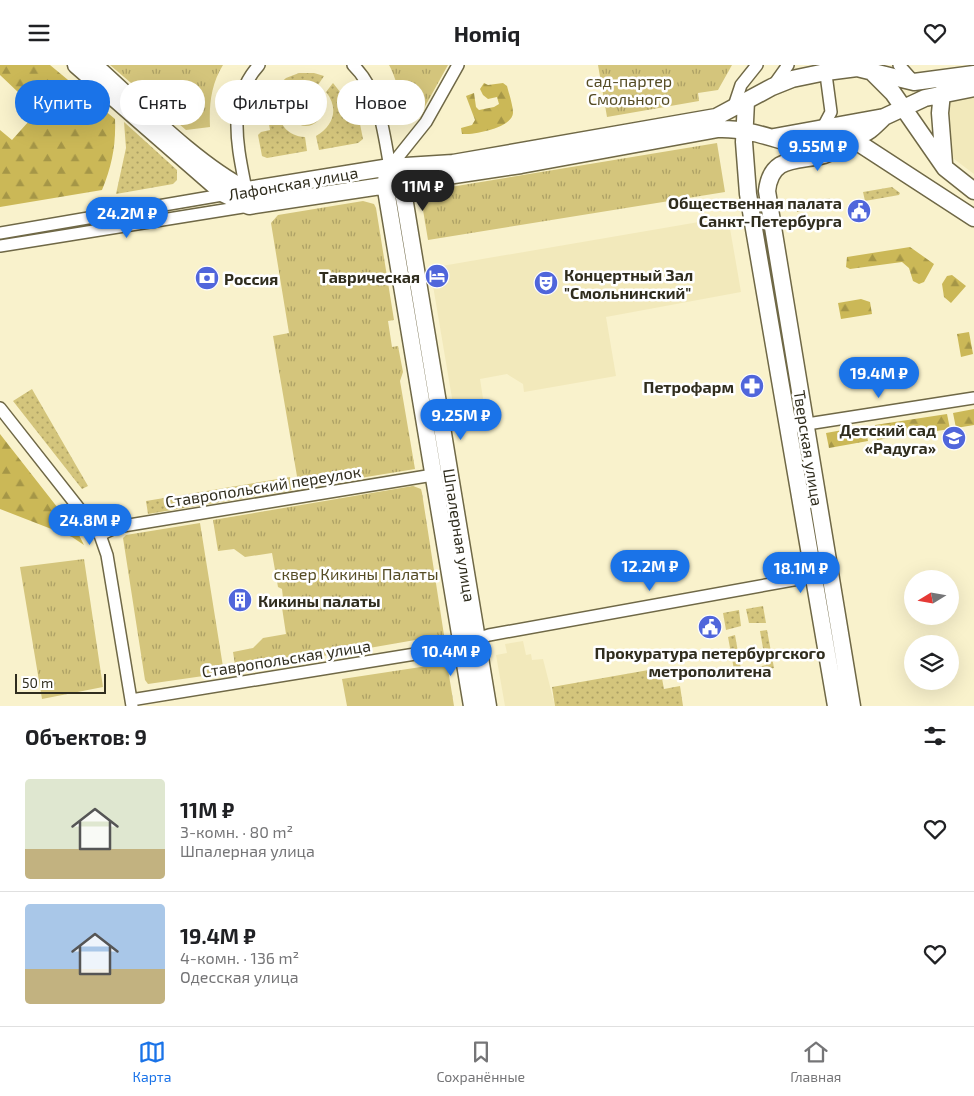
<!DOCTYPE html>
<html lang="ru">
<meta charset="utf-8">
<style>
:root{--surface:#fff;--page:#f6f6f6;--text:#202124;--muted:#757577;--line:#e0e0e0;--accent:#1a73e8}
body{margin:0;font-family:"Exo 2",sans-serif;background:var(--page);color:var(--text);height:100vh;display:flex;flex-direction:column;font-size:19px;white-space:nowrap}
*{box-sizing:border-box;margin:0}
p{font-size:16px;color:var(--muted)}
.icon{flex:none;width:28px;height:28px;fill:none;stroke:currentColor;stroke-width:2;stroke-linecap:round;stroke-linejoin:round}
.map{position:relative;height:641px;overflow:hidden}
.drawer{display:flex;flex-direction:column;background:var(--surface);flex:1}
.drawer>*{flex:none}
.banner{position:absolute;left:15px;top:15px;width:500px;height:45px;display:flex;gap:10px}
.needle{width:32px;rotate:259deg}
.fabs{position:absolute;left:904px;top:505px;display:grid;gap:10px}
.fabs a{display:grid;place-items:center;width:55px;height:55px;border-radius:50%;background:var(--surface);box-shadow:0 5px 20px #0002;font-size:25px}
.scale{position:absolute;left:15px;bottom:12px;width:91px;box-sizing:border-box;padding-left:5px;border:2px solid #302d1e;border-top:0;font-size:14px;line-height:18px;white-space:nowrap;color:#302d1e;-webkit-text-stroke:4px #fff;paint-order:stroke}
.price{position:absolute;translate:-50% -42px;padding:0 11px;border-radius:18px;background:var(--accent);color:#fff;font-size:16px;line-height:32px;filter:drop-shadow(0 1px 2px #0008)}
.price::after{content:'';position:absolute;left:50%;top:30px;width:15px;height:11px;margin-left:-8px;background:inherit;clip-path:polygon(0 0,100% 0,50% 100%)}
.price.selected{background:#222;color:#fff}
ul{padding:0;list-style:none}
li{display:flex;align-items:center;gap:15px;height:125px;padding:0 25px}
li+li{border-top:1px solid var(--line)}
li span{display:grid;place-items:center;flex:none;width:140px;height:100px;border-radius:5px;color:#555}
li>.icon{margin-inline-start:auto}
span .icon{width:60px;height:60px;fill:#fffc;stroke-width:1}
li b{font-size:21px}
h2{display:flex;justify-content:space-between;align-items:center;height:60px;padding:0 25px;font-size:21px}
.tag{padding:0 18px;border-radius:22px;background:var(--surface);box-shadow:0 5px 20px #0002;font-size:18px;line-height:45px}
.tag.selected{background:var(--accent);color:#fff}
header{display:flex;justify-content:space-between;align-items:center;height:65px;padding:0 25px;background:var(--surface);font-size:22px;font-weight:700}
.tab-bar{display:flex;justify-content:space-around;align-items:center;height:70px;border-top:1px solid var(--line);background:var(--surface);font-size:14px;color:var(--muted)}
.tab-bar a{display:grid;justify-items:center;gap:2px}
.tab-bar .selected{color:var(--accent)}
.map>svg:first-child{display:block}
.built{fill:#f2e9bb}
.grass{fill:url(#grass-dots)}
.forest{fill:url(#forest-firs)}
.park{fill:url(#park-tufts)}
.lines{fill:none;stroke-linecap:round;stroke-linejoin:round}
.street-casing{stroke:#6f6846;stroke-width:14}
.secondary-casing{stroke:#6f6846;stroke-width:19}
.street{stroke:#fff;stroke-width:11}
.secondary{stroke:#fff;stroke-width:16}
.labels{text-anchor:middle;dominant-baseline:central;stroke-width:5;stroke-linejoin:round;paint-order:stroke}
.park-label{font-size:16px;fill:#554c24;stroke:#fff}
.street-label{font-size:16px;fill:#302d1e;stroke:#fff}
.poi-label{font-size:16px;font-weight:bold;fill:#302d1e;stroke:#fff;text-anchor:end}
</style>
<header><svg class="icon" aria-label="menu" viewBox="0 0 24 24"><path d="M4 6h16M4 12h16M4 18h16"/></svg>Homiq<svg class="icon" aria-label="heart" viewBox="0 0 24 24"><path d="M12 20l-8-8c-3-5 5-10 8-4 3-6 11-1 8 4z"/></svg></header>
<div class="map">
<svg width="974" height="641" viewBox="0 0 974 641">
<defs>
<pattern id="grass-dots" width="8" height="8" patternUnits="userSpaceOnUse" patternTransform="scale(1.25)"><rect width="8" height="8" fill="#d4c57c"/><path d="M2 2h.1M6 6h.1" fill="none" stroke="#aca065" stroke-width="1.8" stroke-linecap="round"/></pattern>
<pattern id="forest-firs" width="22" height="20" patternUnits="userSpaceOnUse" patternTransform="scale(1.25)"><rect width="22" height="20" fill="#cbb857"/><path d="M5 1l3.5 6h-7zM16 11l3.5 6h-7z" fill="#a59647"/></pattern>
<pattern id="park-tufts" width="24" height="20" patternUnits="userSpaceOnUse" patternTransform="scale(1.25)"><rect width="24" height="20" fill="#d4c57c"/><path d="M3 7l-1-3M5 7V3M7 7l1-3M15 17l-1-3M17 17v-4M19 17l1-3" fill="none" stroke="#aca065"/></pattern>
</defs>
<rect width="100%" height="100%" fill="#f9f2cc"/>
<path class="built" d="M974,30V109L950,91L947,47L949,39L956,33Z
M728,152L741,227L606,252L616,311L524,327L523,319L507,309L480,314L484,340L454,345L430,203Z
M523,576L526,590L531,589L532,595L543,594L555,641H505L496,590L507,588L505,579Z"/>
<path class="grass" d="M299,8H314L324,11L318,20C305,15 295,19 285,27L276,22L286,13Z
M333,18L344,32L348,51H356L359,54L363,74L358,78L319,85L316,71C334,61 339,43 326,27Z
M290 45a16 16 0 1 1 32 0a16 16 0 1 1-32 0Z
M270,32L279,38C277,56 285,71 305,72L307,86L267,93L262,91L258,70L261,67L270,65L267,48Z
M124,57L177,105V115L173,119L116,129L126,83Z
M892,122L900,128L899,130L865,136L863,127Z
M830,133L832,141L797,147L795,139Z
M32,324L88,421L82,424L13,336Z
M290,412L292,425L148,449L146,436Z
M763,541L766,558H749L746,544Z
M739,545L741,561L726,565L723,548Z
M767,565L774,603L758,606L757,602L766,600L760,566Z
M735,570L741,604L748,603L749,607L735,610L728,572Z
M660,603L664,624L680,621L683,641H555L552,622Z"/>
<path class="forest" d="M0,0H50L115,54C116,80 112,101 102,125L0,142V65L12,75L38,46L0,10Z
M484,18L488,20L503,18L507,21C509,29 513,40 513,48C512,63 473,70 462,69L461,63L472,60L475,55L466,31L474,28L476,42L479,45L494,42L499,39L497,32L488,34L483,30L480,24Z
M910,182L934,199L924,217L919,219L913,216L909,203L902,197L850,204L846,202L847,192Z
M952,210L966,221L951,238L944,232L942,219L947,211Z
M861,234L870,237L872,249L841,254L838,238Z
M969,267L973,289L961,292L957,269Z
M974,344V360L956,363L953,348Z
M947,349L950,364L877,375L875,360Z
M865,361L868,376L829,383L826,368Z
M0,369L79,470L84,480L72,472L0,444Z"/>
<path class="park" d="M110,0H223C211,19 209,40 210,62L186,65Z
M389,0H448L423,45L417,48C400,43 398,15 389,0Z
M598,0H732L718,25L698,28L699,36L607,52Z
M717,78L725,127L428,175L420,127Z
M363,136L374,139L376,143L394,255L388,256L392,282L398,281L403,307L400,316L415,404L299,423L273,271L289,268L271,158L278,150Z
M413,421L421,424L422,428L444,570L236,606L233,587L253,583L263,573L286,569L281,536L283,533L282,524L278,522L272,488L245,492L234,484L218,486L213,455Z
M200,458L224,608L148,619L145,615L123,473L126,470Z
M84,494L103,622L42,634L20,502Z
M447,598L454,641H347L342,614Z"/>
<g class="lines">
<g class="street-casing">
<path id="street" d="M353,0C380,26 383,66 390,102
M899,0L914,17
M773,21L788,0
M733,44L741,20L757,0
M822,64L831,47L825,2
M390,102L426,57L458,0
M0,168L228,129
M0,181L249,141C241,92 222,41 259,0
M0,343L100,470L107,490L132,641
M788,362L974,333
M100,470L117,462L433,410
M131,635L446,584L489,570L821,510"/>
</g>
<g class="secondary-casing">
<path id="secondary" d="M76,0L224,129L249,141L521,100L718,64C743,63 766,71 790,78C808,83 855,76 870,65C875,61 880,56 884,52
M94,0C138,39 195,99 247,125L390,102L453,98L716,52L772,22L792,14L826,7L857,3L914,17L974,9
M873,8L893,28L945,103L974,126
M942,28L940,48L944,99
M746,36L744,77L748,129L836,641
M774,72L884,52L925,33L974,23
M851,73L974,153
M844,77C838,82 831,88 824,90C797,97 771,90 767,126L852,641
M388,108L385,119L472,641
M394,108L401,117L405,138L488,641"/>
</g>
<use href="#street" class="street"/>
<use href="#secondary" class="secondary"/>
</g>
<defs>
<g id="civic-disc" transform="scale(1.25)"><circle r="9.5" fill="#5066db" stroke="#fff"/><path d="M-.6-6.5H3V-4.5H.6V-3L4-1V1h2V6H-6V1h2V-1L-.6-3ZM-1.2 2.5V6h2.4V2.5Z" fill="#fff"/></g>
<g id="hotel-disc" transform="scale(1.25)"><circle r="9.5" fill="#5066db" stroke="#fff"/><path d="M-6-4.5h1.5V1H6V5H4.5V3h-9V5H-6ZM-4 0a1.8 1.8 0 1 1 3.6 0ZM.5 0V-2.5h3Q6-2.5 6 0Z" fill="#fff"/></g>
<g id="bank-disc" transform="scale(1.25)"><circle r="9.5" fill="#5066db" stroke="#fff"/><path d="M-6-4H6V4H-6ZM0-2.3a2.3 2.3 0 1 0 0 4.6a2.3 2.3 0 1 0 0-4.6Z" fill="#fff"/></g>
<g id="theatre-disc" transform="scale(1.25)"><circle r="9.5" fill="#5066db" stroke="#fff"/><path d="M-5-5.5Q0-4 5-5.5V0Q5 5 0 6Q-5 5-5 0ZM-3.3-2.5H-1v1.5H-3.3ZM1-2.5H3.3v1.5H1ZM-2.8 1Q0 5.5 2.8 1Z" fill="#fff"/></g>
<g id="pharmacy-disc" transform="scale(1.25)"><circle r="9.5" fill="#5066db" stroke="#fff"/><path d="M-2-6h4v4h4v4h-4v4h-4v-4h-4v-4h4Z" fill="#fff"/></g>
<g id="school-disc" transform="scale(1.25)"><circle r="9.5" fill="#5066db" stroke="#fff"/><path d="M0-5L7-2L0 1L-7-2ZM-4 1L0 2.5L4 1V4Q0 6-4 4Z" fill="#fff"/></g>
<g id="building-disc" transform="scale(1.25)"><circle r="9.5" fill="#5066db" stroke="#fff"/><path d="M-4-6H4V6H1V3H-1V6H-4ZM-2.5-4.3h1.7v1.8h-1.7ZM.8-4.3h1.7v1.8H.8ZM-2.5-1h1.7V.8h-1.7ZM.8-1h1.7V.8H.8Z" fill="#fff"/></g>
</defs>
<g fill-rule="evenodd">
<use href="#civic-disc" x="859" y="146"/>
<use href="#hotel-disc" x="437" y="211"/>
<use href="#bank-disc" x="207" y="213"/>
<use href="#theatre-disc" x="546" y="218"/>
<use href="#pharmacy-disc" x="752" y="321"/>
<use href="#school-disc" x="954" y="373"/>
<use href="#building-disc" x="240" y="535"/>
<use href="#civic-disc" x="710" y="562"/>
</g>
<g class="labels">
<g class="park-label">
<text x="629" y="15">сад-партер<tspan x="629" dy="18">Смольного</tspan></text>
<text x="356" y="508">сквер Кикины Палаты</text>
</g>
<g class="street-label">
<text transform="translate(293 118) rotate(-10)">Лафонская улица</text>
<text transform="translate(809 383) rotate(81)">Тверская улица</text>
<text transform="translate(263 421) rotate(-9)">Ставропольский переулок</text>
<text transform="translate(460 470) rotate(81)">Шпалерная улица</text>
<text transform="translate(286 593) rotate(-9)">Ставропольская улица</text>
</g>
<g class="poi-label">
<text x="842" y="137">Общественная палата<tspan x="842" dy="18">Санкт-Петербурга</tspan></text>
<text x="564" y="209" text-anchor="start">Концертный Зал<tspan x="564" dy="18">"Смольнинский"</tspan></text>
<text x="420" y="211">Таврическая</text>
<text x="224" y="213" text-anchor="start">Россия</text>
<text x="734" y="321">Петрофарм</text>
<text x="936" y="364">Детский сад<tspan x="936" dy="18">«Радуга»</tspan></text>
<text x="258" y="535" text-anchor="start">Кикины палаты</text>
<text x="710" y="587" text-anchor="middle">Прокуратура петербургского<tspan x="710" dy="18">метрополитена</tspan></text>
</g>
</g>
</svg>
<div class="fabs">
<a><svg class="needle" viewBox="-14 -14 28 28"><path d="M0-13l5 13h-10z" fill="#e53935"/><path d="M0 13l5-13h-10z" fill="#757577"/></svg></a>
<a><svg class="icon" aria-label="layers" viewBox="0 0 24 24"><path d="M12 4l9 5-9 5-9-5zM3 14l9 5 9-5"/></svg></a>
</div>
<div class="scale">50 m</div>
<b class="price" style="left:818px;top:107px">9.55M ₽</b>
<b class="price selected" style="left:423px;top:147px">11M ₽</b>
<b class="price" style="left:127px;top:174px">24.2M ₽</b>
<b class="price" style="left:879px;top:334px">19.4M ₽</b>
<b class="price" style="left:461px;top:376px">9.25M ₽</b>
<b class="price" style="left:90px;top:481px">24.8M ₽</b>
<b class="price" style="left:650px;top:527px">12.2M ₽</b>
<b class="price" style="left:801px;top:529px">18.1M ₽</b>
<b class="price" style="left:451px;top:612px">10.4M ₽</b>
<div class="banner">
<a class="tag selected">Купить</a>
<a class="tag">Снять</a>
<a class="tag">Фильтры</a>
<a class="tag">Новое</a>
</div>
</div>
<section class="drawer">
<h2>Объектов: 9<svg class="icon" aria-label="filters" viewBox="0 0 24 24"><path d="M4 7h16M4 17h16"/><circle cx="9" cy="7" r="2"/><circle cx="15" cy="17" r="2"/></svg></h2>
<ul>
<li><span style="background:linear-gradient(#dfe7d0 70%,#c2b280 0)"><svg class="icon" aria-label="home" viewBox="0 0 24 24"><path d="M3 11l9-7 9 7M6 9v11h12V9"/></svg></span><div><b>11M ₽</b><p>3-комн. · 80 m²</p><p>Шпалерная улица</p></div><svg class="icon" aria-label="heart" viewBox="0 0 24 24"><path d="M12 20l-8-8c-3-5 5-10 8-4 3-6 11-1 8 4z"/></svg></li>
<li><span style="background:linear-gradient(#a9c7e8 65%,#c2b280 0)"><svg class="icon" aria-label="home" viewBox="0 0 24 24"><path d="M3 11l9-7 9 7M6 9v11h12V9"/></svg></span><div><b>19.4M ₽</b><p>4-комн. · 136 m²</p><p>Одесская улица</p></div><svg class="icon" aria-label="heart" viewBox="0 0 24 24"><path d="M12 20l-8-8c-3-5 5-10 8-4 3-6 11-1 8 4z"/></svg></li>
</ul>
</section>
<nav class="tab-bar">
<a class="selected"><svg class="icon" aria-label="map" viewBox="0 0 24 24"><path d="M3 6l6-2 6 2 6-2v14l-6 2-6-2-6 2zM9 4v14M15 6v14"/></svg>Карта</a>
<a><svg class="icon" aria-label="saved" viewBox="0 0 24 24"><path d="M7 4h10v16l-5-4-5 4z"/></svg>Сохранённые</a>
<a><svg class="icon" aria-label="home" viewBox="0 0 24 24"><path d="M3 11l9-7 9 7M6 9v11h12V9"/></svg>Главная</a>
</nav>
